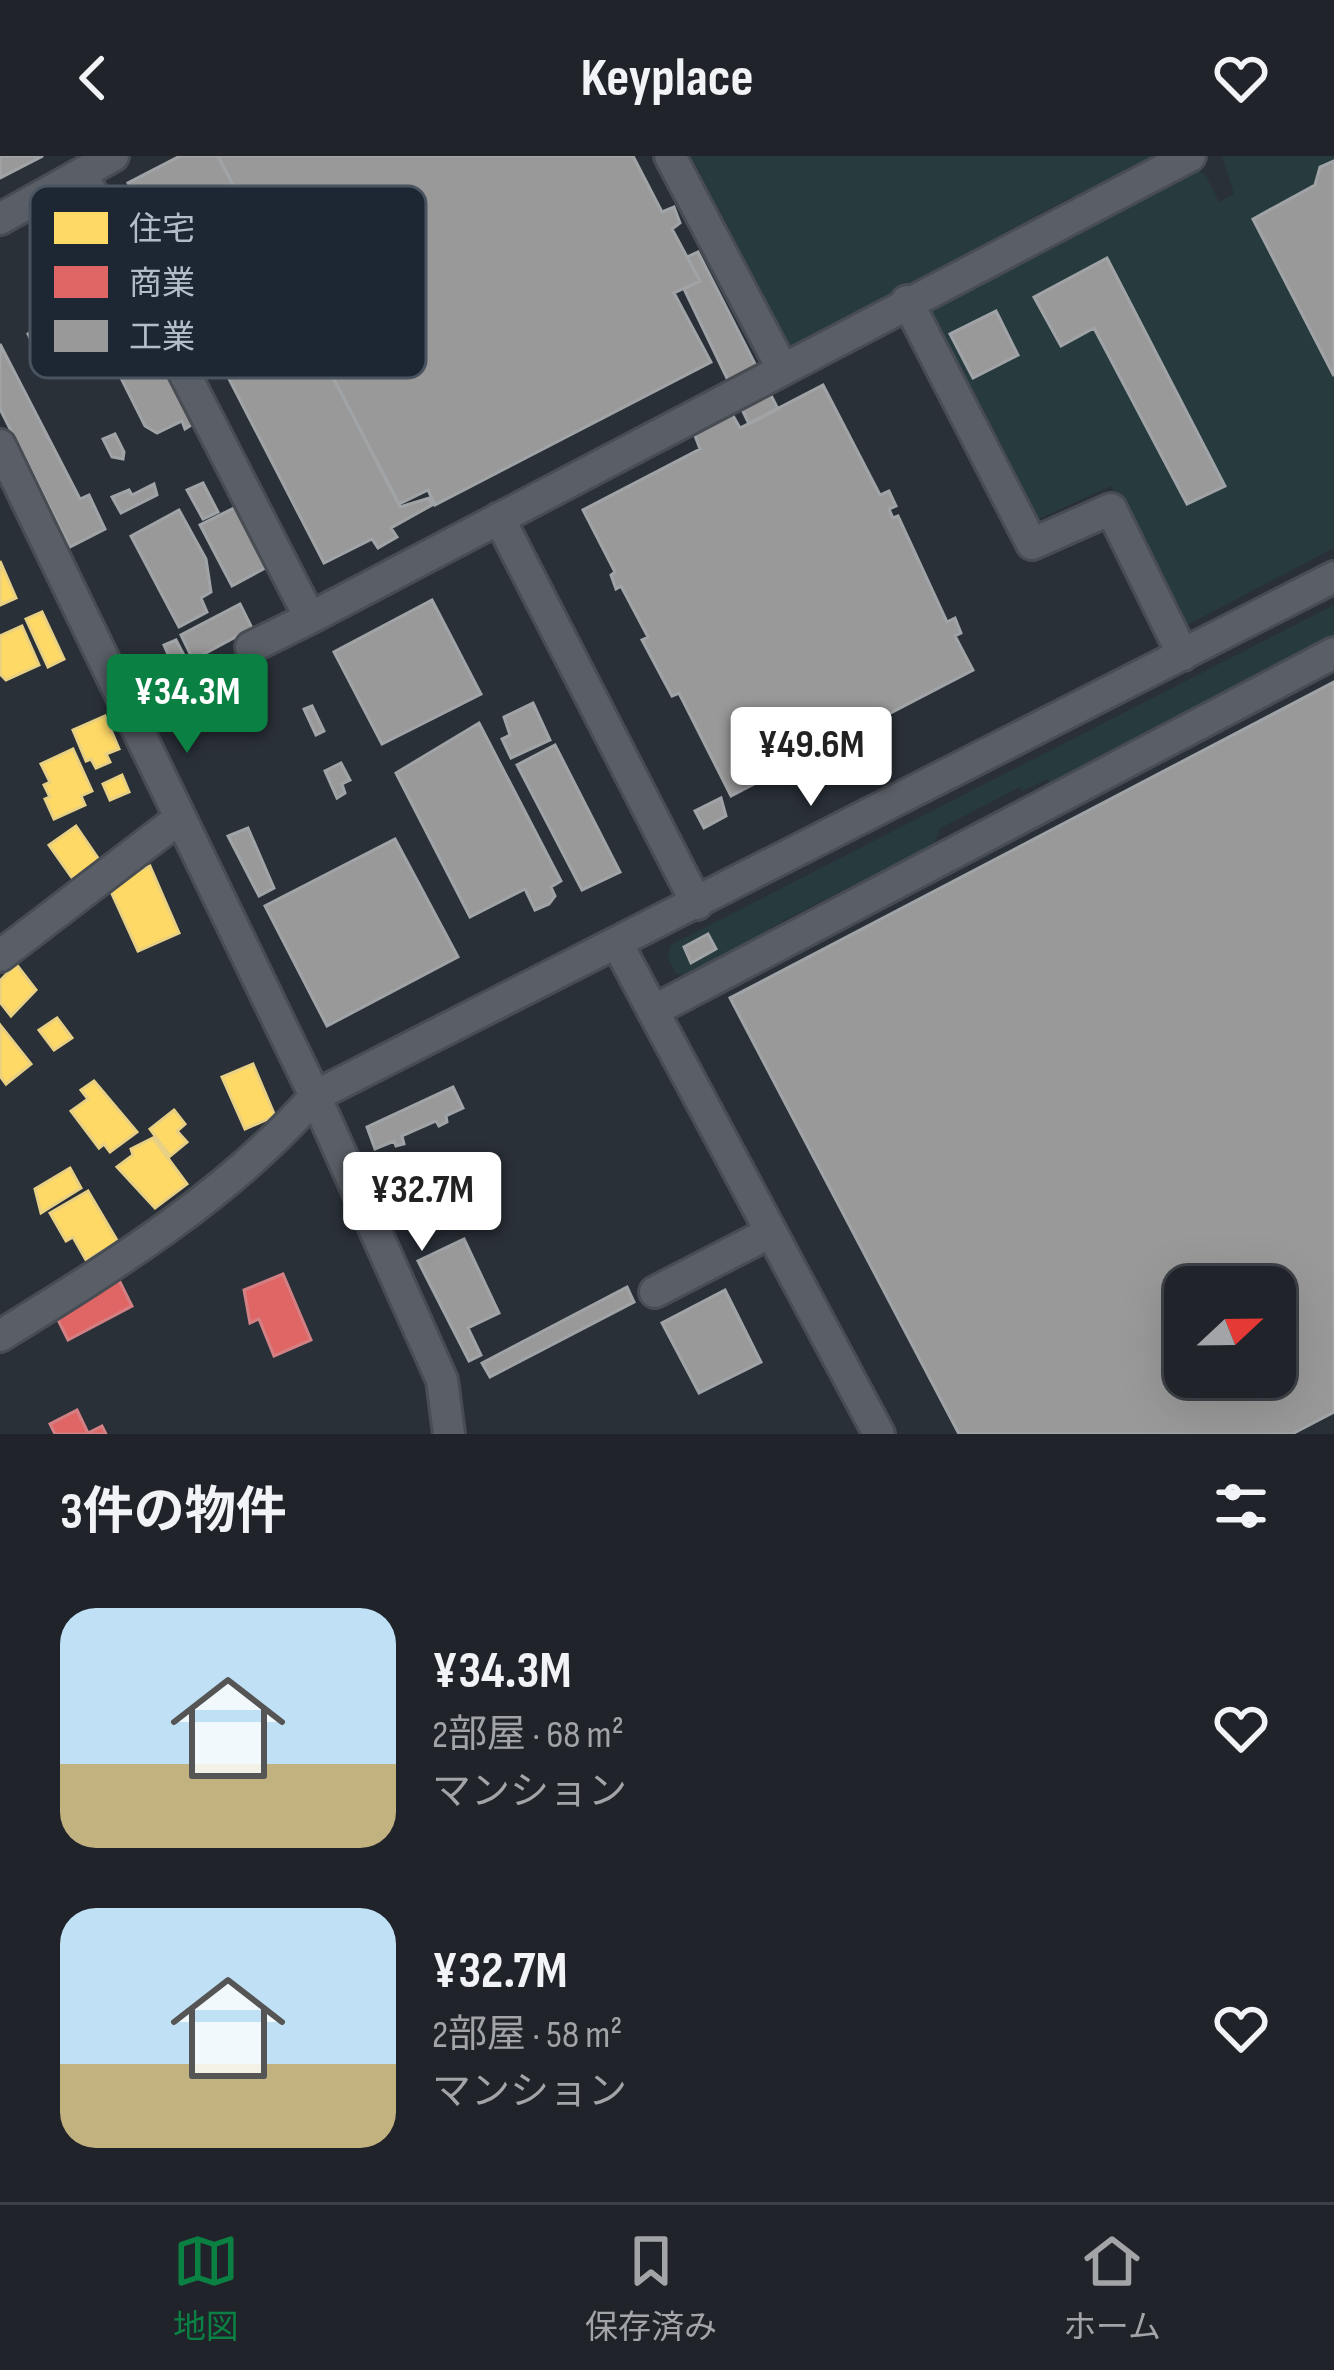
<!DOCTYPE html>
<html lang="ja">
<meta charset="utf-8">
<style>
:root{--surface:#20242a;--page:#2d3036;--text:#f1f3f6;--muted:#a2a4a8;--line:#3d4147;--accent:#0b8043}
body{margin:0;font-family:"Sofia Sans Condensed","Noto Sans JP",sans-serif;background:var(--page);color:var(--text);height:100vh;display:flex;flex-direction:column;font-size:45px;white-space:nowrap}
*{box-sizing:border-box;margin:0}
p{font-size:39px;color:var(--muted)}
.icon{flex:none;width:66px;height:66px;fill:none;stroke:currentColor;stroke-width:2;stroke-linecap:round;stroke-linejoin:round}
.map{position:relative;height:1278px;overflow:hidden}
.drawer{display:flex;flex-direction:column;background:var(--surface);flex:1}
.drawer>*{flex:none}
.needle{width:78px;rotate:68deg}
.tools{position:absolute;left:1164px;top:1110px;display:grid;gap:24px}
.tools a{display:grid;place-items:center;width:132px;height:132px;border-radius:24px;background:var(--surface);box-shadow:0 12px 48px #0002,0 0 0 3px var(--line);font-size:60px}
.price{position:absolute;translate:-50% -102px;padding:0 27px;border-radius:12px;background:#fff;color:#222;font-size:39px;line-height:78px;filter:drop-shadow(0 3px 6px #0008)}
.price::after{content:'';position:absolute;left:50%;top:72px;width:36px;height:27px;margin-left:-18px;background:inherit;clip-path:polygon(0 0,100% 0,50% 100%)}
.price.current{background:var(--accent);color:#fff}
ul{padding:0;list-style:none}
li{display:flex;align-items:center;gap:36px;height:300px;padding:0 60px}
li span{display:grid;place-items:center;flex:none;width:336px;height:240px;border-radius:36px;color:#555}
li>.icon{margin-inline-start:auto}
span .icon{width:144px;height:144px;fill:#fffc;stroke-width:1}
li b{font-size:51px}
h2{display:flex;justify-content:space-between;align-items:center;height:144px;padding:0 60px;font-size:51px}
header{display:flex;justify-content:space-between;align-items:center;height:156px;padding:0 60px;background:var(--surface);font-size:54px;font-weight:700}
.tabs{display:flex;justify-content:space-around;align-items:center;height:168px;border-top:3px solid var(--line);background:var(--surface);font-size:33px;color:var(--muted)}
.tabs a{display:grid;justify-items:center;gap:6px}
.tabs .current{color:var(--accent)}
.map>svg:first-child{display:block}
.green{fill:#273a3e}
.homes{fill:#ffd966;stroke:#e8d084;stroke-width:3}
.shops{fill:#e06666;stroke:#d38084;stroke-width:3}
.industry{fill:#999;stroke:#a1a4a7;stroke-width:3;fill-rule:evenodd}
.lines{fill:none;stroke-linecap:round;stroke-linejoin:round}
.minor-casing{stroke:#484c53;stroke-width:36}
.minor{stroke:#5a5e66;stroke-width:30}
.key{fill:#1d2633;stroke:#4a5360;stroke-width:3}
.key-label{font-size:33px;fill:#b4bcc9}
</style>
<header><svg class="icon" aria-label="back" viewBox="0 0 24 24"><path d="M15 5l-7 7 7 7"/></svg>Keyplace<svg class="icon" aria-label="heart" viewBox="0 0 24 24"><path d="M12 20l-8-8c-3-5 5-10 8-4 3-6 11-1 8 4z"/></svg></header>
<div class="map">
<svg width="1334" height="1278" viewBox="0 0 1334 1278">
<rect width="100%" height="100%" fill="#2a3038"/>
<path class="green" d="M691,0H1163L1078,44L1071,41L791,192Z
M1222,0H1334V392L1181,472L1111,330L1034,365L924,153L1195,13L1205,18L1219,46L1234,38Z
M1334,449V482L1052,631L1048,623L1022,635L1020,631L939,673L934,688L771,771L772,777L689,821L675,817L668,801L671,789Z"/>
<path class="homes" d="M0,405L16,442L0,449Z
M42,456L64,503L48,511L26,463Z
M22,470L39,509L6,524L0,518V480Z
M105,560L119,593L106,598L110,606L96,612L91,603L86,605L73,574Z
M73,593L92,635L81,640L85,649L54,663L45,643L50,641L44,629L50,626L41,608Z
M122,619L129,636L110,644L103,628Z
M76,670L102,708L75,726L49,689Z
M150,710L179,777L138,795L108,729Z
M16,808L36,834L11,860L0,846V825Z
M57,862L72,882L54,894L39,874Z
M0,869L31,908L6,928L0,920Z
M253,908L275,960L245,973L222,921Z
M94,925L137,976L110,996L104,988L99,992L71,955L88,943L81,934Z
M174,954L185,968L177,975L187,986L170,1000L150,973Z
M153,982L187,1028L155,1052L117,1011L133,999L131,993Z
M70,1012L81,1032L41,1057L35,1033Z
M88,1035L118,1086L86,1104L73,1081L66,1085L50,1057Z"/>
<path class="shops" d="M283,1118L311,1184L274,1200L259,1163L250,1167L244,1134Z
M118,1122L132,1150L68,1184L54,1156Z
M77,1254L88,1277L102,1270L106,1278H55L50,1268Z"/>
<path class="industry" d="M0,0H43L0,22Z
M180,0H218L400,351L429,342L432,349L391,372L397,381L378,392L372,383L324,407L128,27Z
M218,0H633L662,56L674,51L680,67L672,73L700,125L674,137L711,206L435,349L428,334L399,348Z
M1334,5V220L1253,63L1315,29L1320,11Z
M67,47L77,68L86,64L117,121L143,172L137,175L143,185L149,182L193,268L185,273L182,265L157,277L145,270L75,130L85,107L67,72L60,75L50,54Z
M698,96L778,253L749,268L684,133L700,125L687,101Z
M1107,102L1225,330L1187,348L1094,172L1061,190L1034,141Z
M996,155L1018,199L973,222L950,178Z
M41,171L58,203L47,217L28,178Z
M0,188L80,343L89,339L105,373L70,391L0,253Z
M823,229L880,339L889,335L896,350L889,353L893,362L898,360L947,466L955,462L961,477L955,480L973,514L731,640L679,537L672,540L642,484L648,481L621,430L616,433L611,419L615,416L583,354L700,293L694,277L732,258L740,272Z
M115,278L124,296L123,303L112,301L103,283Z
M203,327L218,356L203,363L187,334Z
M154,328L157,339L121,357L112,341L129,334L132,339Z
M238,350L269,410L232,430L200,369Z
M179,354L206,403L211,436L201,442L207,456L179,471L131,380Z
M432,444L481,538L382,588L334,496Z
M240,448L252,472L193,504L181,479Z
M176,484L188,507L174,512L164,489Z
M1334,526V1256L1292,1278H959L730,842ZM1185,1131H1275V1221H1185Z
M533,547L550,584L511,602L502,583L510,579L504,561Z
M312,550L324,575L316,579L304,553Z
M479,567L561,725L551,731L555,740L549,748L535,754L525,733L470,761L396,617Z
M555,589L620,716L582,734L517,609Z
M341,607L350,624L342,628L345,637L337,642L325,615Z
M721,642L726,660L704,672L695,655Z
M248,672L274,732L259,740L228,680Z
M395,683L458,801L327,870L265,750Z
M708,778L716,793L691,807L684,791Z
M453,931L463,952L446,960L447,966L439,970L436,965L402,980L404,988L396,990L394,985L375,993L367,971Z
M464,1083L499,1157L468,1172L481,1199L469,1205L418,1105Z
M627,1131L634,1146L490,1221L482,1207Z
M725,1134L761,1206L699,1237L662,1167Z"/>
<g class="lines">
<g class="minor-casing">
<path id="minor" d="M670,0L782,212
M82,18L310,462L1190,0
M0,63L113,0
M907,145L1032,388L1111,353L1183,499
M0,289L315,940L442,1224L449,1278
M499,362L697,748
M251,491L310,462
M618,789L653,855
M0,800L180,662
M655,1136L771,1076
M0,1180C111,1111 228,1040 315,940L1334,421
M879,1278L653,855L1334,497"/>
</g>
<use href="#minor" class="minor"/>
</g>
<rect x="30" y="30" width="396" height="192" rx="18" class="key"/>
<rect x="54" y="56" width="54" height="32" fill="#ffd966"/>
<rect x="54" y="110" width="54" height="32" fill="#e06666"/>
<rect x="54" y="164" width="54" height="32" fill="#999"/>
<g class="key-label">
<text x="129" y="84">住宅</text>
<text x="129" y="138">商業</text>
<text x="129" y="192">工業</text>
</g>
</svg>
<div class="tools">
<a><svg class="needle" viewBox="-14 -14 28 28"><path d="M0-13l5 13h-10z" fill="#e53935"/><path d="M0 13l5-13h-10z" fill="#a2a4a8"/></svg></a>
</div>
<b class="price current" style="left:187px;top:600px">¥34.3M</b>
<b class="price" style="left:811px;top:653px">¥49.6M</b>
<b class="price" style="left:422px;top:1098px">¥32.7M</b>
</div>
<section class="drawer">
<h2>3件の物件<svg class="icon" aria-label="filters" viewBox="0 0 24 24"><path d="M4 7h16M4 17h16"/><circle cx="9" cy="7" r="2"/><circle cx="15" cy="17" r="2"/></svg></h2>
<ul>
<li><span style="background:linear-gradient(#bfe0f5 65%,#c2b280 0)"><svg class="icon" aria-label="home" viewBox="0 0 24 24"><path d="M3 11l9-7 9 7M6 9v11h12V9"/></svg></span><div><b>¥34.3M</b><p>2部屋 · 68 m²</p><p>マンション</p></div><svg class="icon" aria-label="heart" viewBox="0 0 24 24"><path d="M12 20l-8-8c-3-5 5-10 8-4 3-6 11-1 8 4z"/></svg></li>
<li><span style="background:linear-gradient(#bfe0f5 65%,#c2b280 0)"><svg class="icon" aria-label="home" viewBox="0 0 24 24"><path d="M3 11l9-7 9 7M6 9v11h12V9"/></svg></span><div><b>¥32.7M</b><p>2部屋 · 58 m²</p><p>マンション</p></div><svg class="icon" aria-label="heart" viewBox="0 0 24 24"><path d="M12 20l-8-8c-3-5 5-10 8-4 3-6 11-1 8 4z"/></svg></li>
</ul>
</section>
<nav class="tabs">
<a class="current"><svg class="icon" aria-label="map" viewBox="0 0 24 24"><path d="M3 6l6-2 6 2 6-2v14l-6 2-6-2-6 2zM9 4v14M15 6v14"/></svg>地図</a>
<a><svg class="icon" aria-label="saved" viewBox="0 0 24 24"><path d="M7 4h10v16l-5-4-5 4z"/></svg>保存済み</a>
<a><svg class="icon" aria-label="home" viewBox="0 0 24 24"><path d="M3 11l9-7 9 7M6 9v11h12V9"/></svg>ホーム</a>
</nav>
